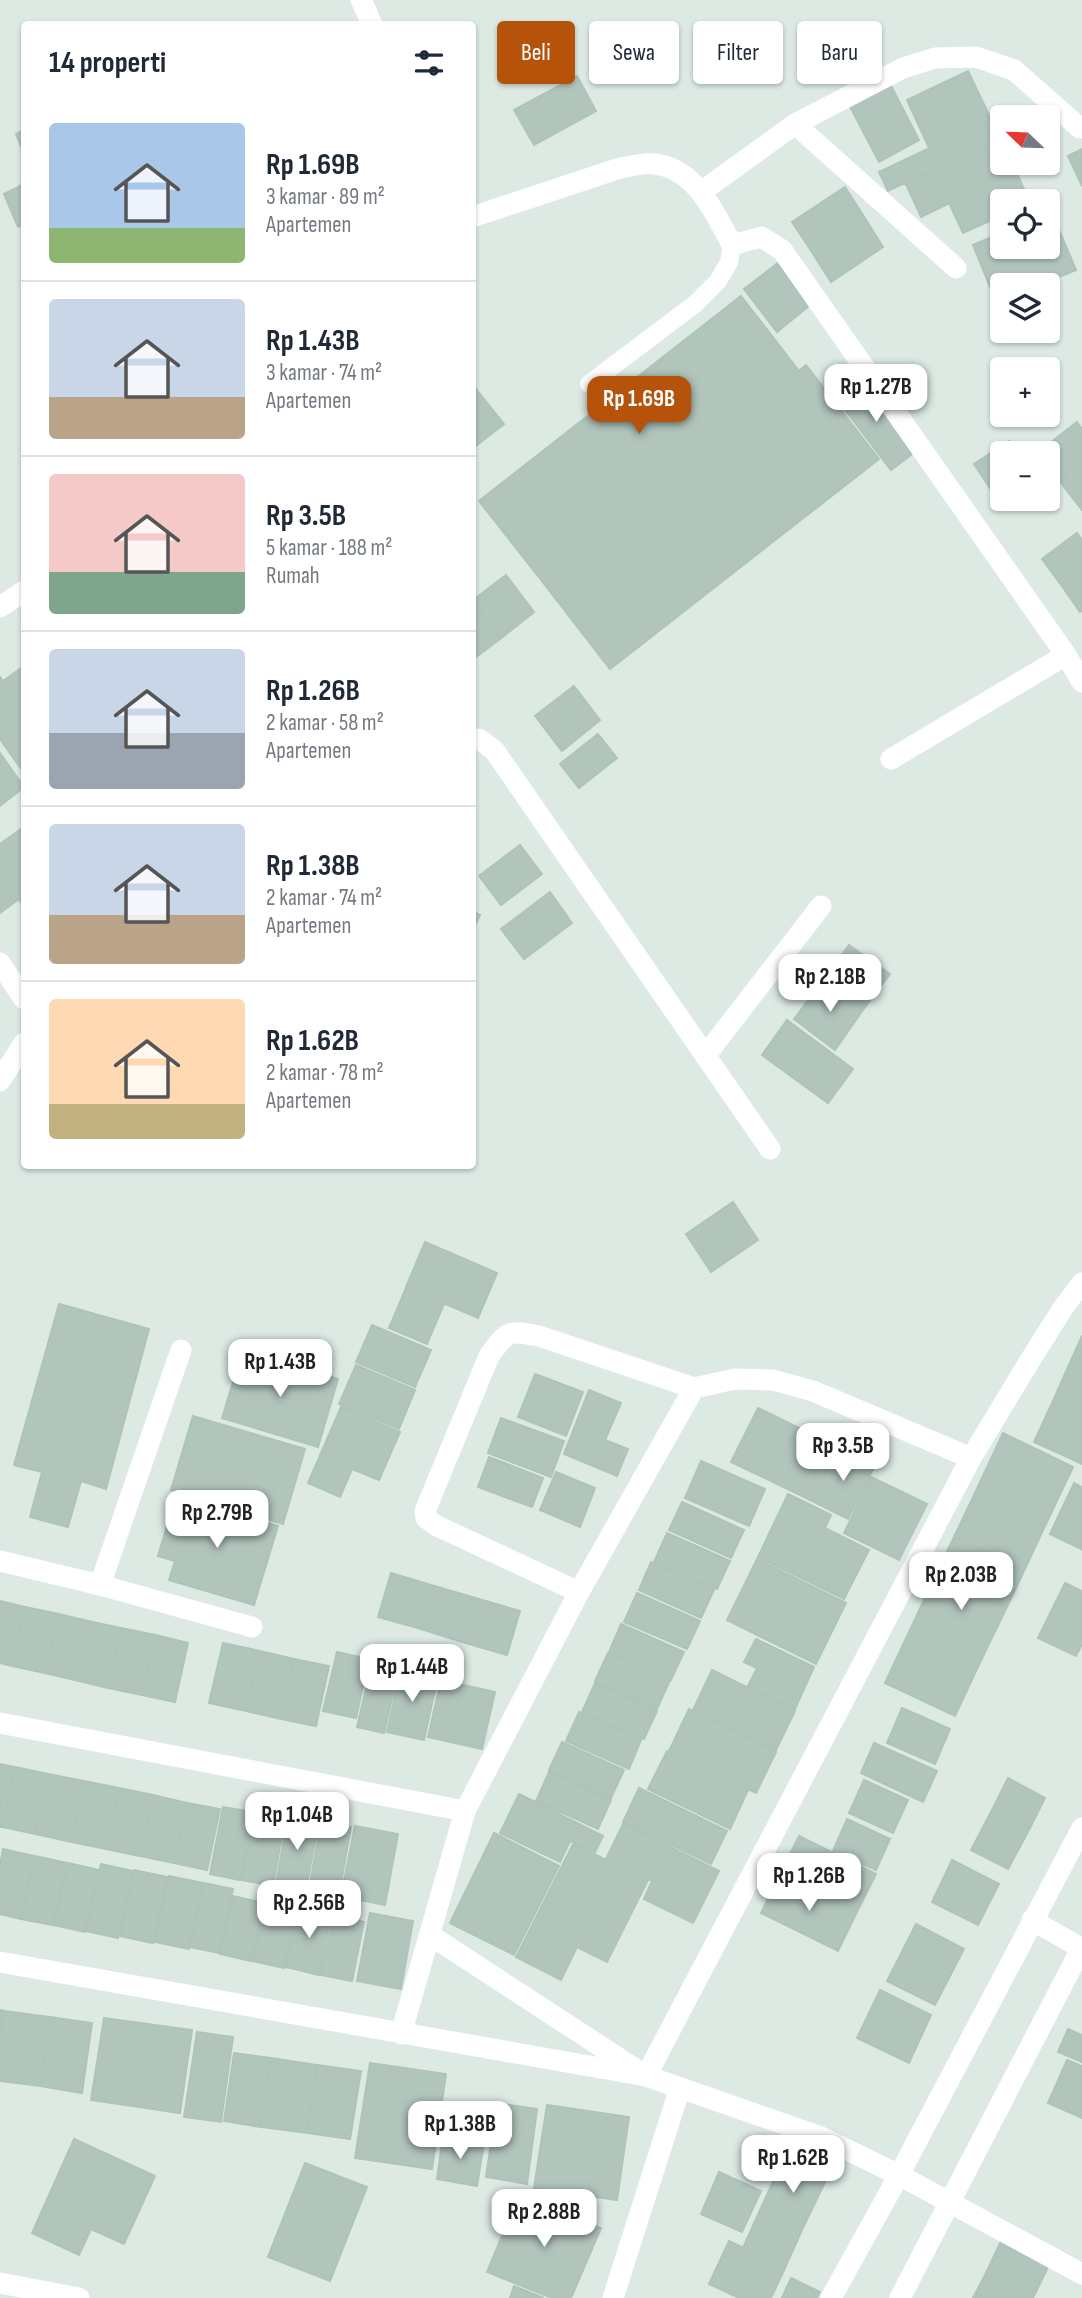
<!DOCTYPE html>
<html lang="id">
<meta charset="utf-8">
<style>
:root{--surface:#fff;--page:#f2f2f3;--text:#1f2937;--muted:#747a83;--line:#e0e1e3;--accent:#b45309}
body{margin:0;font-family:"Sofia Sans Condensed",sans-serif;background:var(--page);color:var(--text);height:100vh;display:flex;flex-direction:column;font-size:26px;white-space:nowrap}
*{box-sizing:border-box;margin:0}
p{font-size:23px;color:var(--muted)}
.icon{flex:none;width:38px;height:38px;fill:none;stroke:currentColor;stroke-width:2;stroke-linecap:round;stroke-linejoin:round}
.map{position:relative;flex:1;overflow:hidden}
.side{position:absolute;left:21px;top:21px;width:455px;height:1148px;display:flex;flex-direction:column;background:var(--surface);border-radius:7px;box-shadow:0 2px 5px #0004}
.side>*{flex:none}
.hud{position:absolute;left:497px;top:21px;width:480px;height:63px;display:flex;gap:14px}
.needle{width:46px;rotate:293deg}
.fabs{position:absolute;left:990px;top:105px;display:grid;gap:14px}
.fabs a{display:grid;place-items:center;width:70px;height:70px;border-radius:7px;background:var(--surface);box-shadow:0 2px 5px #0004;font-size:35px}
.price{position:absolute;translate:-50% -60px;padding:0 16px;border-radius:14px;background:#fff;color:#222;font-size:23px;line-height:46px;filter:drop-shadow(0 2px 4px #0008)}
.price::after{content:'';position:absolute;left:50%;top:42px;width:21px;height:16px;margin-left:-10px;background:inherit;clip-path:polygon(0 0,100% 0,50% 100%)}
.price.active{background:var(--accent);color:#fff}
ul{padding:0;list-style:none}
li{display:flex;align-items:center;gap:21px;height:175px;padding:0 28px}
li+li{border-top:2px solid var(--line)}
li span{display:grid;place-items:center;flex:none;width:196px;height:140px;border-radius:7px;color:#555}
li>.icon{margin-inline-start:auto}
span .icon{width:84px;height:84px;fill:#fffc;stroke-width:1}
li b{font-size:30px}
h2{display:flex;justify-content:space-between;align-items:center;height:84px;padding:0 28px;font-size:30px}
.chip{padding:0 24px;border-radius:7px;background:var(--surface);box-shadow:0 2px 5px #0004;font-size:24px;line-height:63px}
.chip.active{background:var(--accent);color:#fff}
.map>svg:first-child{display:block}
.building{fill:#b1c5bc;stroke:#aec4ba;stroke-width:2}
.lines{fill:none;stroke-linecap:round;stroke-linejoin:round}
.lane{stroke:#fff;stroke-width:18}
.street{stroke:#fff;stroke-width:21}
</style>
<div class="map">
<svg width="1082" height="2298" viewBox="0 0 1082 2298">
<rect width="100%" height="100%" fill="#dceae3"/>
<path class="building" d="M968,71L991,119L929,148L907,100Z
M577,76L596,111L534,145L514,110Z
M888,80L919,140L879,162L847,101Z
M991,119L1000,138L888,191L879,172Z
M24,130V154L16,134Z
M1000,138L1003,143V163H1012L1016,171L921,217L906,184Z
M1082,149V186L1068,156Z
M1016,171L1029,201H1003V215L963,233L949,203Z
M24,184V224L18,227L4,194Z
M845,187L861,212L808,246L792,222Z
M1051,211L1076,270L1040,285H1003V301L997,304L973,245L1003,232V247H1048V212Z
M861,212L883,247L831,282L808,246Z
M778,263L810,305L777,332L744,289Z
M741,296L799,371L538,576L479,501Z
M806,365L879,459L610,669L538,576Z
M862,379L916,451L891,470L836,398Z
M472,384L504,424L472,449Z
M1077,422L1082,429V460L1058,479L1048,467V453H1037Z
M1009,441L1017,453H1003V491L995,496L974,464Z
M1082,460V510L1058,479Z
M1077,533L1082,540V571L1062,586L1042,559Z
M1082,571V611L1080,612L1062,586Z
M506,575L534,612L500,639L472,601Z
M472,604L500,639L472,660Z
M24,666V773L0,739V677L3,681Z
M574,686L600,720L562,751L535,716Z
M598,734L617,758L579,788L560,764Z
M0,753L24,787L0,806Z
M24,827V907L19,899L0,913V844Z
M520,845L542,874L501,905L479,876Z
M550,892L572,923L524,959L501,929Z
M472,911L480,915L472,931Z
M849,945L890,974L865,1007L825,978Z
M825,978L865,1007L835,1050L794,1019Z
M787,1020L853,1069L828,1103L762,1055Z
M733,1202L758,1240L711,1272L686,1234Z
M425,1242L497,1273L478,1318L406,1287Z
M406,1288L444,1304L427,1344L389,1328Z
M59,1304L149,1329L106,1489L81,1481L68,1527L30,1517L42,1472L14,1465Z
M372,1325L431,1350L415,1387L356,1362Z
M1082,1336V1374L1068,1367Z
M243,1350L338,1379L318,1447L222,1418Z
M356,1365L415,1390L399,1429L339,1404Z
M1068,1367L1082,1374V1417L1052,1403Z
M535,1374L583,1392L566,1436L518,1417Z
M589,1390L621,1403L605,1440L628,1449L617,1476L564,1454Z
M1052,1403L1082,1417V1464L1034,1442Z
M341,1407L400,1432L379,1480L352,1469L340,1497L308,1483Z
M758,1408L797,1427L771,1481L731,1462Z
M193,1416L305,1449L283,1524L171,1490Z
M501,1418L564,1441L551,1477L488,1453Z
M797,1427L838,1447L812,1501L771,1481Z
M1003,1433L1073,1467L1045,1526L975,1493Z
M838,1447L875,1465L848,1519L812,1501Z
M489,1457L543,1478L532,1507L478,1487Z
M701,1461L765,1489L749,1526L685,1498Z
M556,1472L595,1488L580,1527L540,1510Z
M871,1477L927,1504L899,1560L844,1533Z
M1074,1483L1082,1487L1081,1549L1050,1534Z
M975,1493L1045,1526L1024,1571L954,1537Z
M788,1494L831,1515L825,1528L869,1550L844,1599L758,1557Z
M176,1496L278,1526L254,1605L169,1580L175,1561L158,1556Z
M682,1502L744,1530L731,1558L669,1530Z
M667,1533L730,1561L717,1589L654,1562Z
M954,1537L1024,1571L1006,1609L935,1576Z
M757,1559L846,1603L816,1664L727,1620Z
M651,1562L714,1590L701,1618L639,1590Z
M391,1573L431,1585L418,1628L378,1617Z
M935,1576L1006,1609L987,1648L917,1615Z
M1065,1583L1082,1591V1644L1076,1656L1038,1638Z
M431,1585L472,1597L459,1641L418,1628Z
M637,1593L700,1621L687,1649L624,1622Z
M472,1597L520,1611L507,1655L459,1641Z
M0,1601L25,1607L12,1666L0,1663Z
M25,1607L59,1614L45,1673L12,1666Z
M59,1614L88,1621L75,1680L45,1673Z
M917,1615L987,1648L970,1684L900,1651Z
M88,1621L121,1628L108,1688L75,1680Z
M621,1624L684,1652L671,1680L609,1652Z
M121,1628L156,1635L142,1695L108,1688Z
M156,1635L188,1643L175,1702L142,1695Z
M756,1639L814,1667L795,1709L748,1686L757,1668L744,1662Z
M223,1643L260,1651L246,1711L209,1703Z
M260,1651L294,1659L281,1719L246,1711Z
M900,1651L970,1684L955,1716L885,1683Z
M337,1652L369,1659L356,1718L323,1711Z
M608,1653L670,1680L657,1709L595,1681Z
M294,1659L329,1666L316,1726L281,1719Z
M372,1663L399,1669L384,1733L357,1727Z
M401,1669L438,1677L424,1740L387,1732Z
M712,1670L795,1711L776,1750L693,1710Z
M441,1680L495,1692L482,1749L428,1737Z
M595,1683L657,1711L644,1739L582,1712Z
M902,1708L950,1729L935,1764L887,1743Z
M689,1709L776,1752L756,1793L669,1751Z
M579,1712L641,1740L629,1769L566,1741Z
M562,1742L624,1770L611,1798L549,1770Z
M874,1743L937,1771L923,1802L861,1773Z
M667,1751L748,1790L730,1829L648,1789Z
M0,1764L15,1767L3,1827H0Z
M15,1767L48,1774L35,1834L3,1827Z
M549,1772L611,1800L598,1829L536,1801Z
M48,1774L84,1781L72,1842L35,1834Z
M1008,1778L1045,1798L1030,1828L993,1808Z
M864,1780L908,1800L893,1833L849,1813Z
M84,1781L119,1788L106,1849L72,1842Z
M119,1788L153,1795L140,1856L106,1849Z
M639,1788L727,1831L711,1864L623,1822Z
M519,1794L603,1836L595,1852L570,1841L560,1862L500,1833Z
M153,1795L187,1803L174,1863L140,1856Z
M187,1803L220,1809L207,1870L174,1863Z
M223,1807L253,1812L240,1880L210,1874Z
M993,1808L1030,1828L1008,1869L971,1850Z
M255,1813L285,1818L273,1886L242,1880Z
M288,1816L319,1821L306,1889L276,1884Z
M847,1819L890,1839L876,1870L833,1851Z
M321,1822L351,1827L339,1895L309,1889Z
M623,1824L719,1871L693,1923L644,1899L652,1881L606,1859Z
M355,1826L398,1834L385,1905L341,1896Z
M494,1833L559,1866L514,1955L450,1923Z
M799,1836L876,1874L856,1914L779,1876Z
M573,1844L648,1880L607,1962L577,1947L561,1980L516,1957Z
M3,1849L34,1856L21,1919L0,1914V1865Z
M35,1856L67,1863L53,1925L21,1919Z
M952,1860L999,1884L978,1925L932,1902Z
M68,1863L99,1870L85,1932L54,1925Z
M101,1864L133,1871L118,1938L86,1931Z
M134,1870L167,1877L153,1943L120,1936Z
M169,1876L203,1883L189,1949L155,1942Z
M779,1876L856,1914L838,1951L761,1913Z
M204,1883L233,1889L219,1953L190,1947Z
M233,1896L263,1903L251,1961L220,1954Z
M265,1903L297,1910L284,1968L253,1961Z
M299,1906L332,1914L319,1975L286,1967Z
M370,1913L413,1921L401,1989L357,1981Z
M334,1916L364,1922L352,1981L321,1975Z
M916,1924L964,1949L935,2005L887,1981Z
M880,1990L931,2015L909,2063L857,2038Z
M0,2010L4,2011L0,2038Z
M4,2011L50,2017L40,2086L0,2081V2038Z
M50,2017L92,2023L82,2093L40,2086Z
M104,2018L192,2030L180,2113L91,2100Z
M1068,2029L1082,2035V2062L1058,2052Z
M197,2032L233,2037L221,2122L184,2117Z
M234,2053L271,2058L261,2127L224,2121Z
M271,2058L317,2065L307,2133L261,2127Z
M1067,2060L1082,2066V2118L1048,2103Z
M370,2063L446,2074L432,2169L355,2158Z
M317,2065L361,2071L350,2139L307,2133Z
M497,2103L537,2109L527,2184L486,2177Z
M547,2105L629,2117L617,2200L534,2188Z
M443,2136L484,2142L477,2186L437,2179Z
M74,2139L155,2176L124,2244L91,2229L79,2255L32,2233Z
M783,2160L826,2180L802,2230L760,2210Z
M305,2163L367,2187L330,2281L268,2257Z
M719,2172L761,2191L742,2232L701,2214Z
M519,2195L601,2228L571,2298H552L487,2272Z
M760,2210L802,2230L785,2268L743,2248Z
M1002,2239L1050,2263L1033,2298L985,2275Z
M729,2241L785,2268L771,2298H739L709,2284Z
M985,2275L1033,2298H973Z
M791,2278L820,2292L817,2298H782Z
M514,2286L544,2298H510Z"/>
<g class="lines">
<path class="lane" d="M589,384L695,304L718,281L729,262L732,245"/>
<path class="street" d="M361,0L372,24
M795,124L956,268
M701,192L795,124L903,68L935,58L976,57L1014,70L1080,128
M472,217L617,169C628,167 643,162 655,164C696,169 715,213 732,245L761,237L782,250L1066,655L1082,682
M0,607L24,591
M472,741L479,739L494,750L770,1149
M891,759L1066,655
M0,963L24,999
M705,1056L821,906
M0,1081L24,1043
M0,1561L100,1585L181,1350
M100,1585L252,1627
M579,1592L437,1526L426,1518L425,1511L489,1356C508,1330 508,1330 539,1336L694,1388L735,1379L773,1380L813,1391L971,1458
M0,1723L465,1811
M1032,1920L1081,1948
M430,1935L646,2076L971,1458L1029,1362L1063,1308L1082,1283
M0,1962L646,2076L821,2137L899,2175L1082,2274
M401,2034L465,1811L579,1592L694,1388
M0,2283L79,2298
M613,2298L680,2088
M831,2298L899,2175L1082,1828
M900,2298L1082,1947"/>
</g>
</svg>
<div class="fabs">
<a><svg class="needle" viewBox="-14 -14 28 28"><path d="M0-13l5 13h-10z" fill="#e53935"/><path d="M0 13l5-13h-10z" fill="#747a83"/></svg></a>
<a><svg class="icon" aria-label="locate" viewBox="0 0 24 24"><circle cx="12" cy="12" r="6"/><path d="M12 2v4M12 18v4M2 12h4M18 12h4"/></svg></a>
<a><svg class="icon" aria-label="layers" viewBox="0 0 24 24"><path d="M12 4l9 5-9 5-9-5zM3 14l9 5 9-5"/></svg></a>
<a>+</a>
<a>−</a>
</div>
<b class="price" style="left:876px;top:424px">Rp 1.27B</b>
<b class="price active" style="left:639px;top:436px">Rp 1.69B</b>
<b class="price" style="left:830px;top:1014px">Rp 2.18B</b>
<b class="price" style="left:280px;top:1399px">Rp 1.43B</b>
<b class="price" style="left:843px;top:1483px">Rp 3.5B</b>
<b class="price" style="left:217px;top:1550px">Rp 2.79B</b>
<b class="price" style="left:961px;top:1612px">Rp 2.03B</b>
<b class="price" style="left:412px;top:1704px">Rp 1.44B</b>
<b class="price" style="left:297px;top:1852px">Rp 1.04B</b>
<b class="price" style="left:809px;top:1913px">Rp 1.26B</b>
<b class="price" style="left:309px;top:1940px">Rp 2.56B</b>
<b class="price" style="left:460px;top:2161px">Rp 1.38B</b>
<b class="price" style="left:793px;top:2195px">Rp 1.62B</b>
<b class="price" style="left:544px;top:2249px">Rp 2.88B</b>
<div class="hud">
<a class="chip active">Beli</a>
<a class="chip">Sewa</a>
<a class="chip">Filter</a>
<a class="chip">Baru</a>
</div>
<section class="side">
<h2>14 properti<svg class="icon" aria-label="filters" viewBox="0 0 24 24"><path d="M4 7h16M4 17h16"/><circle cx="9" cy="7" r="2"/><circle cx="15" cy="17" r="2"/></svg></h2>
<ul>
<li><span style="background:linear-gradient(#a9c7e8 75%,#8fb573 0)"><svg class="icon" aria-label="home" viewBox="0 0 24 24"><path d="M3 11l9-7 9 7M6 9v11h12V9"/></svg></span><div><b>Rp 1.69B</b><p>3 kamar · 89 m²</p><p>Apartemen</p></div></li>
<li><span style="background:linear-gradient(#c9d6e8 70%,#b9a48a 0)"><svg class="icon" aria-label="home" viewBox="0 0 24 24"><path d="M3 11l9-7 9 7M6 9v11h12V9"/></svg></span><div><b>Rp 1.43B</b><p>3 kamar · 74 m²</p><p>Apartemen</p></div></li>
<li><span style="background:linear-gradient(#f6c9c9 70%,#7fa58c 0)"><svg class="icon" aria-label="home" viewBox="0 0 24 24"><path d="M3 11l9-7 9 7M6 9v11h12V9"/></svg></span><div><b>Rp 3.5B</b><p>5 kamar · 188 m²</p><p>Rumah</p></div></li>
<li><span style="background:linear-gradient(#c9d6e8 60%,#9aa5b1 0)"><svg class="icon" aria-label="home" viewBox="0 0 24 24"><path d="M3 11l9-7 9 7M6 9v11h12V9"/></svg></span><div><b>Rp 1.26B</b><p>2 kamar · 58 m²</p><p>Apartemen</p></div></li>
<li><span style="background:linear-gradient(#c9d6e8 65%,#b9a48a 0)"><svg class="icon" aria-label="home" viewBox="0 0 24 24"><path d="M3 11l9-7 9 7M6 9v11h12V9"/></svg></span><div><b>Rp 1.38B</b><p>2 kamar · 74 m²</p><p>Apartemen</p></div></li>
<li><span style="background:linear-gradient(#ffd9b3 75%,#c2b280 0)"><svg class="icon" aria-label="home" viewBox="0 0 24 24"><path d="M3 11l9-7 9 7M6 9v11h12V9"/></svg></span><div><b>Rp 1.62B</b><p>2 kamar · 78 m²</p><p>Apartemen</p></div></li>
</ul>
</section>
</div>
